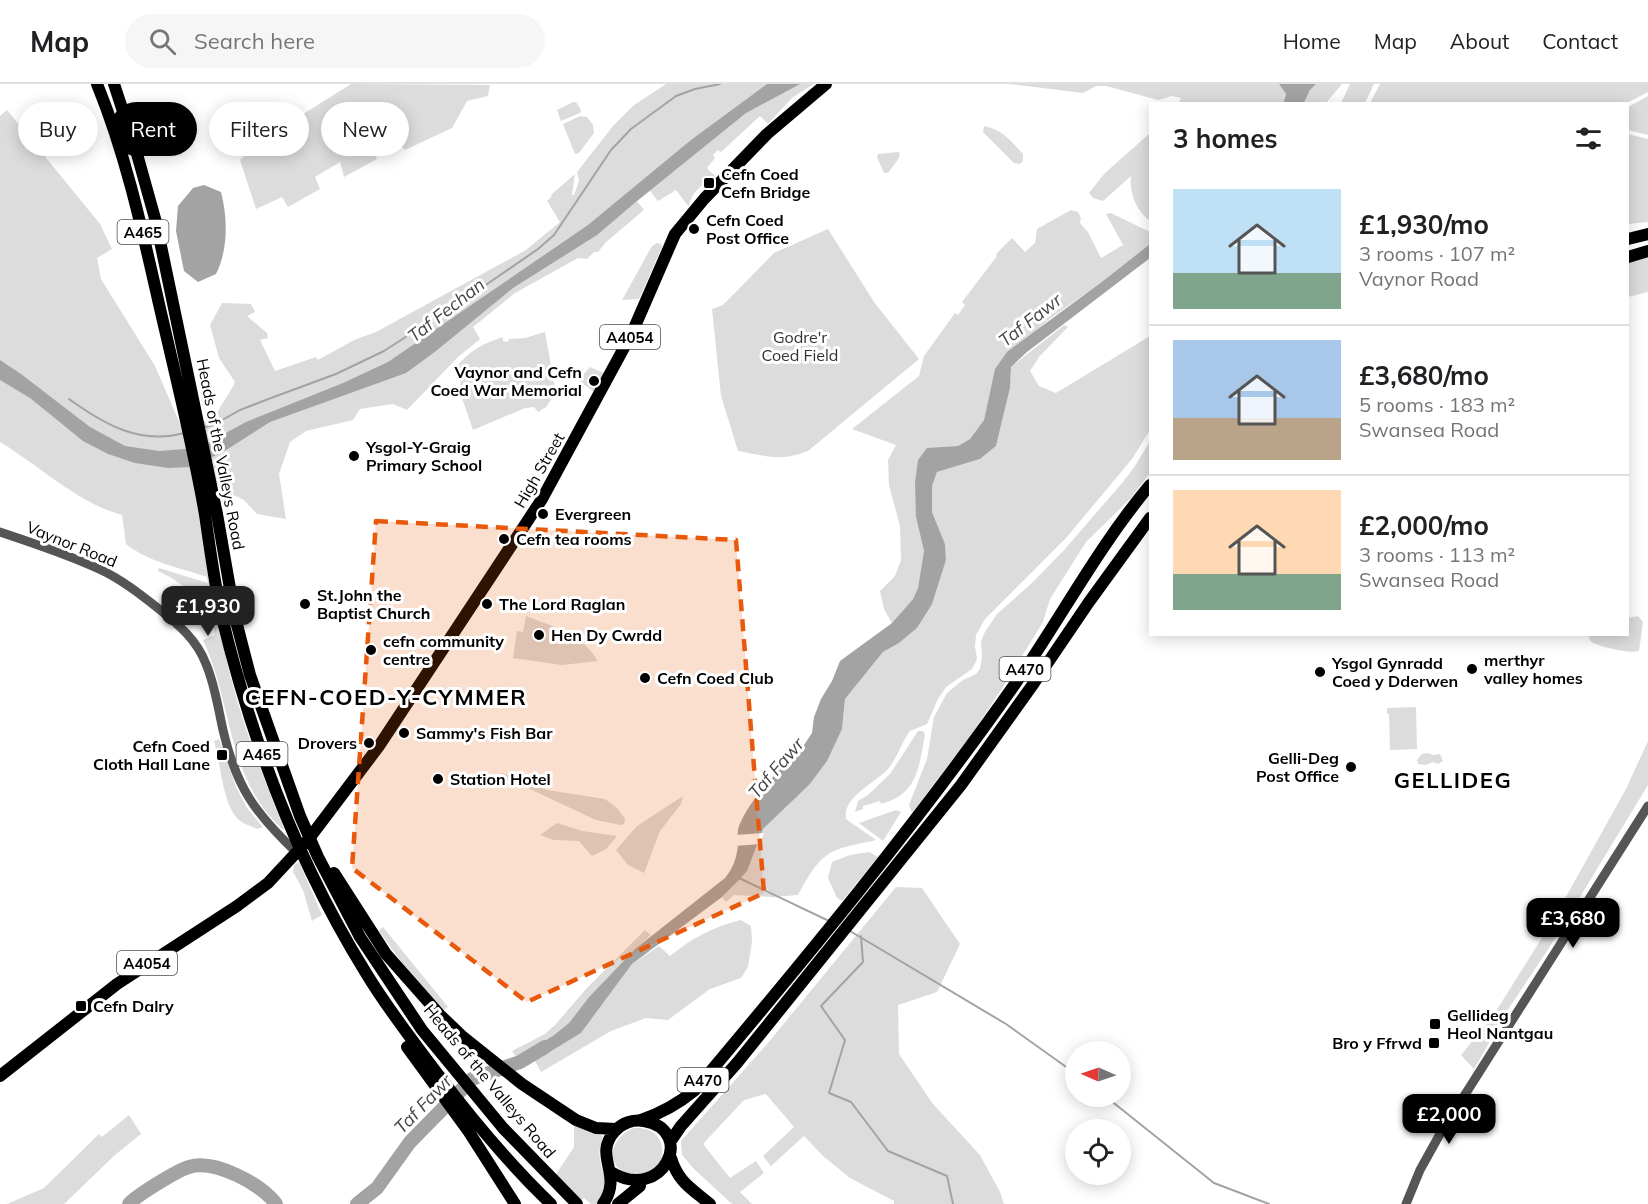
<!DOCTYPE html>
<meta charset="utf-8">
<style>
:root{--surface:#fff;--page:#f6f6f6;--text:#202124;--muted:#757577;--line:#e0e0e0;--accent:#000}
body{margin:0;font-family:Mulish,sans-serif;background:var(--page);color:var(--text);height:100vh;display:flex;flex-direction:column;font-size:22px;white-space:nowrap}
*{box-sizing:border-box;margin:0}
p{font-size:20px;color:var(--muted)}
.icon{flex:none;width:33px;height:33px;fill:none;stroke:currentColor;stroke-width:2;stroke-linecap:round;stroke-linejoin:round}
.map{position:relative;flex:1;overflow:hidden}
.side{position:absolute;left:1149px;top:18px;width:480px;height:534px;display:flex;flex-direction:column;background:var(--surface);border-radius:0px;box-shadow:0 3px 15px #0003}
.side>*{flex:none}
.guide{position:absolute;left:18px;top:18px;width:570px;height:54px;display:flex;gap:12px}
.needle{width:39px;rotate:272deg}
.controls{position:absolute;left:1065px;top:957px;display:grid;gap:12px}
.controls a{display:grid;place-items:center;width:66px;height:66px;border-radius:50%;background:var(--surface);box-shadow:0 3px 15px #0003;font-size:30px}
.price{position:absolute;translate:-50% -51px;padding:0 14px;border-radius:12px;background:var(--accent);color:#fff;font-size:20px;line-height:39px;filter:drop-shadow(0 2px 3px #0008)}
.price::after{content:'';position:absolute;left:50%;top:36px;width:18px;height:14px;margin-left:-9px;background:inherit;clip-path:polygon(0 0,100% 0,50% 100%)}
.price.active{background:#222;color:#fff}
ul{padding:0;list-style:none}
li{display:flex;align-items:center;gap:18px;height:150px;padding:0 24px}
li+li{border-top:2px solid var(--line)}
li span{display:grid;place-items:center;flex:none;width:168px;height:120px;border-radius:0px;color:#555}
li>.icon{margin-inline-start:auto}
span .icon{width:72px;height:72px;fill:#fffc;stroke-width:1}
li b{font-size:26px}
h2{display:flex;justify-content:space-between;align-items:center;height:72px;padding:0 24px;font-size:26px}
.chip{padding:0 21px;border-radius:27px;background:var(--surface);box-shadow:0 3px 15px #0003;font-size:21px;line-height:54px}
.chip.active{background:var(--accent);color:#fff}
header{display:flex;align-items:center;gap:36px;box-sizing:border-box;height:84px;padding:0 30px;background:var(--surface);border-bottom:2px solid var(--line)}
header strong{font-size:28px}
nav{display:flex;gap:33px;margin-inline-start:auto;font-size:21px}
.search{width:420px;height:54px;background:var(--page);display:flex;align-items:center;gap:15px;box-sizing:border-box;padding:0 21px;border-radius:33px;color:var(--muted);font-size:22px}
.map>svg:first-child{display:block}
.green{fill:#dcdcdc}
.water{fill:#a3a3a3}
.pier{fill:#fff}
.lines{fill:none;stroke-linecap:round;stroke-linejoin:round}
.stream{stroke:#a3a3a3;stroke-width:2}
.river{stroke:#a3a3a3;stroke-width:14}
.tertiary{stroke:#555;stroke-width:9}
.primary{stroke:#000;stroke-width:12}
.trunk{stroke:#000;stroke-width:12}
.marked{fill:#e8590c;fill-opacity:0.2;stroke:#e8590c;stroke-width:4.5;stroke-dasharray:12 8;stroke-linejoin:round}
.poi-dot{fill:#000;stroke:#fff;stroke-width:2}
.labels{text-anchor:middle;dominant-baseline:central;stroke-width:6;stroke-linejoin:round;paint-order:stroke}
.shield{fill:#fff;stroke:#4c4c4c;stroke-width:1.5}
.shield-label{font-size:15px;font-weight:bold;fill:#000}
.poi-label{font-size:16px;font-weight:bold;fill:#000;stroke:#fff;text-anchor:start}
.park-label{font-size:16px;fill:#333;stroke:#fff}
.street-label{font-size:16px;fill:#000;stroke:#fff}
.water-label{font-size:18px;font-style:italic;fill:#444;stroke:#fff}
.district-label{font-size:22px;font-weight:bold;letter-spacing:1.5px;fill:#000;stroke:#fff}
</style>
<header>
<strong>Map</strong>
<div class="search"><svg class="icon" aria-label="search" viewBox="0 0 24 24"><circle cx="10" cy="10" r="6"/><path d="M15 15l6 6"/></svg>Search here</div>
<nav><a>Home</a><a>Map</a><a>About</a><a>Contact</a></nav>
</header>
<div class="map">
<svg width="1648" height="1120" viewBox="0 0 1648 1120">
<rect width="100%" height="100%" fill="#fff"/>
<path class="green" d="M351,0L490,1L488,12L467,17L452,44L405,66L391,53L370,63L377,75L344,93L340,78L315,93L320,105L288,123L282,113L256,125L240,76L257,59Z
M666,0H814L793,13L768,40L760,32L721,68L718,66L713,71L715,74L707,84L717,94C703,98 691,108 689,123L676,106L658,117L650,107L637,117L644,126L606,158L598,168H594L587,175L578,174L515,209L473,243L480,255L458,273L407,326L393,320L360,325L353,336L306,347L290,358L279,390L286,435L257,430L244,416L223,406L222,400L194,406C208,476 217,548 237,616C250,660 267,702 284,745H282C226,693 233,620 203,556L215,551L209,519L170,493L158,487L159,484L208,499L207,493C179,483 150,479 126,460L122,431C76,418 40,382 0,358V32L7,26L100,140L112,165L97,174L101,195L155,282L181,342L215,335C217,325 230,310 235,298L219,274L210,241L222,219L251,220L255,228L247,232L267,249L268,254L260,256L275,287L316,273L318,276L354,256L376,248L526,166L560,138L547,117L552,112L551,111L575,90L572,111H574L579,97L577,88L613,42L634,21Z
M1009,0H1279L1286,10L1283,19L1178,20L1181,14L1172,12L1158,16L1106,2H1096L1083,9Z
M1316,0H1342L1326,19L1304,20L1310,6Z
M1350,0H1374L1365,19H1341Z
M1380,0H1648V8L1625,20L1370,19Z
M1648,12V51L1628,46V23Z
M573,18H576L581,26L580,29L561,37L557,26Z
M580,32L587,33L593,41L594,49L579,69L575,70L563,40Z
M984,42C1002,45 1012,58 1023,70V77L1020,80L1014,79L983,48Z
M1150,49V137C1136,127 1129,108 1131,92L1103,117L1093,114L1089,109L1105,89Z
M1628,50L1648,55V138L1628,140Z
M898,68L900,69L899,74L888,89H884L877,73L878,70Z
M1071,126L1078,128L1081,134L1080,139L1088,148L1101,174L1123,161L1106,130L1111,129L1150,148V160L1103,197L1048,236L995,286L984,336L970,355L958,362L944,363L916,433L924,467L918,504L913,515L892,539L884,525L880,507L895,492L901,476L900,442L889,401L888,376L896,361L852,345L919,292L924,272L955,229L958,231L965,221L962,218L997,172L996,170L1012,154L1025,168L1035,159L1037,145Z
M828,145L874,218L919,275L808,367C780,378 767,372 738,367L721,312L712,225L723,221L774,169Z
M657,159L661,160L662,163L639,215L622,216L652,162Z
M1648,173V208L1628,213V178Z
M1064,241L1068,243L1039,273L1030,287L1039,302L1056,309L1150,252V346L1132,375L1066,454L985,535L976,551L975,563L977,575L972,585L946,603L938,615L927,640L910,647C901,659 898,673 888,685C875,699 842,713 846,735L876,756C861,760 838,762 826,772C815,779 804,800 798,811L773,813L734,811L726,818L722,813L737,798L763,745L809,701L842,645L845,615L883,568L899,559L917,544L931,520L946,476L945,460L932,428V402L937,388L980,375L996,362L1010,304L1011,283Z
M545,248L556,309L546,323L538,328L534,323L525,324L473,346L462,314L460,294L455,285C467,268 483,259 503,253V257L508,258L509,255L525,254Z
M590,283L604,289L600,295L593,291L589,294V299L596,303L594,308L578,296Z
M1150,357V389L1130,415L1086,458L1050,515L1043,538L1003,603L969,654L912,729L909,721L927,675L934,633L947,609L963,596L976,590L980,585L982,573L981,557L985,548L997,530L1032,499L1065,465L1123,398L1135,382Z
M526,532C554,543 582,550 598,577L562,581L513,574L517,547L523,548Z
M1638,532L1643,538L1639,567C1630,570 1602,563 1593,559C1589,556 1590,555 1588,551L1628,550V534Z
M1416,623L1417,665L1390,666L1389,630H1387V624Z
M918,647H923L925,650C919,683 918,710 881,720L880,717L863,722V725L855,728L858,717L868,711L890,690Z
M219,655L236,703L247,724L263,743L257,745C251,742 241,739 237,734C222,717 221,680 214,657Z
M1648,657V701L1549,864L1509,924L1474,985L1461,971L1493,932L1553,836L1626,705Z
M1428,669L1433,671L1440,670L1443,677L1438,680L1433,678L1426,681L1418,680L1417,676L1422,670Z
M502,689L547,706L605,715L617,724L625,735L624,740L621,741L596,736L500,691Z
M683,712L681,720L660,747L644,789L628,781L616,766L637,742Z
M896,726L901,728L883,757L859,739Z
M557,739L582,747L617,752L606,765L592,772L579,757L554,756L540,751Z
M869,768L878,773L842,817L837,814L828,794L832,778L850,771Z
M299,778L322,831L312,837L303,806L293,788L294,781Z
M896,803L922,804L960,860L937,908L898,921L899,970L933,1020L980,1071L1000,1108L1004,1120H894V1117L850,1094L823,1072L804,1052L771,1082L763,1072L794,1043L766,1010L744,1016L703,1060L730,1094L756,1077L764,1089L740,1108L752,1120H732L694,1085L682,1071L681,1057L768,959Z
M741,836L751,842L752,858L748,883L741,894L710,905L668,936L646,934L611,947L541,988L535,977L581,949L632,880L659,862L670,872C692,854 713,843 741,836Z
M383,843L448,923L444,926L408,887L379,847Z
M645,846L651,851L635,865L589,913L569,939L554,952L517,974L512,967L545,950L555,941L586,905Z
M129,1031L141,1050L115,1071L64,1120H7L44,1104L99,1050L102,1053Z
M574,1041L603,1052C601,1060 598,1067 600,1076C603,1095 612,1101 596,1120H591L584,1114L581,1116L555,1092L574,1063Z
M634,1044C658,1043 666,1059 661,1080L641,1094C635,1092 623,1089 618,1084C605,1069 619,1049 634,1044Z"/>
<path class="water" d="M767,0H800L746,29L637,117L597,151L513,204L436,267L406,289L270,338L223,368L190,383L168,384L135,379L108,370L83,357L30,314L0,296V276L21,290L90,343L125,362L159,367L198,364L246,338L343,299L388,278L588,141L691,56Z
M1279,0H1316L1310,6L1304,19L1283,20L1286,10Z
M204,101L221,108C228,135 228,166 216,190L198,198L184,187L176,147L178,122L193,104Z
M1150,160V174L1027,268L1011,283L1010,304L996,362L980,375L937,388L932,402V428L945,460L946,476L932,520L917,544L899,559L883,568L845,615L842,645L827,677L809,701L763,745L747,787L737,798L722,813L632,880L581,949L535,977L528,967L553,952L569,939L589,913L635,865L725,794C733,784 737,774 738,760C738,754 737,748 739,742C749,717 769,698 786,678L794,676L812,649L814,633L821,615L832,597L840,577L892,539L913,515L918,504L924,467L916,433L915,399L918,376L927,364L958,362L970,355L984,336L995,285L1007,268L1103,197Z"/>
<path class="pier" d="M764,749L760,760L735,762V751Z"/>
<g class="lines">
<path class="stream" d="M69,315C105,341 140,361 185,349
M202,344L215,340L240,326L271,314L336,290L384,267L480,205L538,165L554,151L611,66L631,45L676,12L695,5L720,0
M739,794L829,837
M850,847L1006,940L1076,990
M861,852L863,878L821,922L845,956L829,1009L851,1018L888,1067L947,1092L953,1120
M1105,1012L1214,1099L1269,1120"/>
<path class="river" d="M129,1120C137,1111 178,1086 189,1083C214,1075 262,1100 276,1120
M357,1120L377,1104L410,1058L472,995L520,978L545,963"/>
<path class="tertiary" d="M0,448C33,459 67,470 99,485C121,495 140,510 159,525C179,541 197,556 206,580C215,601 218,624 223,646C236,703 255,729 297,769
M1406,1120L1420,1086L1440,1050L1648,722"/>
<path class="primary" d="M0,992L117,900L237,822L268,799L308,756L379,662L542,415L632,249L675,150L704,115L767,50L826,0"/>
<path class="trunk" d="M97,0C126,71 142,145 159,220C175,290 193,360 205,431C210,464 214,496 221,529C251,655 297,778 366,889C387,924 413,957 437,989C472,1035 509,1080 551,1120
M114,0L137,70L156,138L217,430L235,533L250,591L300,732L318,773L360,853L422,946L503,1044L577,1120
M1628,155L1648,150
M1628,173L1648,167
M334,789L386,870L440,931L463,953L522,1000L576,1036L596,1044L616,1045
M407,963L469,1048L515,1120
M641,1036C662,1029 678,1020 695,1006C806,874 916,741 1015,600C1061,534 1098,463 1150,401
M670,1058L681,1042L737,979L961,701L1034,599L1089,518L1150,434
M671,1074C678,1098 692,1105 710,1120
M603,1120C624,1090 592,1072 615,1047C622,1039 633,1035 644,1037C697,1046 663,1120 611,1088
M618,1120L640,1102"/>
</g>
<path class="marked" d="M376,437L736,456L764,809L527,918L352,784Z"/>
<g class="poi-dot">
<rect x="703" y="93" width="12" height="12" rx="3"/>
<circle cx="694" cy="145" r="6"/>
<circle cx="594" cy="297" r="6"/>
<circle cx="354" cy="372" r="6"/>
<circle cx="543" cy="430" r="6"/>
<circle cx="504" cy="455" r="6"/>
<circle cx="305" cy="520" r="6"/>
<circle cx="487" cy="520" r="6"/>
<circle cx="539" cy="551" r="6"/>
<circle cx="371" cy="566" r="6"/>
<circle cx="1472" cy="585" r="6"/>
<circle cx="1320" cy="588" r="6"/>
<circle cx="645" cy="594" r="6"/>
<circle cx="404" cy="649" r="6"/>
<circle cx="369" cy="659" r="6"/>
<rect x="216" y="665" width="12" height="12" rx="3"/>
<circle cx="1351" cy="683" r="6"/>
<circle cx="438" cy="695" r="6"/>
<rect x="75" y="916" width="12" height="12" rx="3"/>
<rect x="1429" y="934" width="12" height="12" rx="3"/>
<rect x="1428" y="953" width="12" height="12" rx="3"/>
</g>
<g class="labels">
<g class="shield">
<rect x="117.5" y="136" width="51" height="24" rx="4.5"/>
<rect x="600" y="241" width="60" height="24" rx="4.5"/>
<rect x="999.5" y="573" width="51" height="24" rx="4.5"/>
<rect x="236.5" y="658" width="51" height="24" rx="4.5"/>
<rect x="117" y="867" width="60" height="24" rx="4.5"/>
<rect x="677.5" y="984" width="51" height="24" rx="4.5"/>
</g>
<g class="shield-label">
<text x="143" y="148">A465</text>
<text x="630" y="253">A4054</text>
<text x="1025" y="585">A470</text>
<text x="262" y="670">A465</text>
<text x="147" y="879">A4054</text>
<text x="703" y="996">A470</text>
</g>
<g class="poi-label">
<text x="721" y="90">Cefn Coed<tspan x="721" dy="18">Cefn Bridge</tspan></text>
<text x="706" y="136">Cefn Coed<tspan x="706" dy="18">Post Office</tspan></text>
<text x="582" y="288" text-anchor="end">Vaynor and Cefn<tspan x="582" dy="18">Coed War Memorial</tspan></text>
<text x="366" y="363">Ysgol-Y-Graig<tspan x="366" dy="18">Primary School</tspan></text>
<text x="555" y="430">Evergreen</text>
<text x="516" y="455">Cefn tea rooms</text>
<text x="317" y="511">St.John the<tspan x="317" dy="18">Baptist Church</tspan></text>
<text x="499" y="520">The Lord Raglan</text>
<text x="551" y="551">Hen Dy Cwrdd</text>
<text x="383" y="557">cefn community<tspan x="383" dy="18">centre</tspan></text>
<text x="1484" y="576">merthyr<tspan x="1484" dy="18">valley homes</tspan></text>
<text x="1332" y="579">Ysgol Gynradd<tspan x="1332" dy="18">Coed y Dderwen</tspan></text>
<text x="657" y="594">Cefn Coed Club</text>
<text x="416" y="649">Sammy's Fish Bar</text>
<text x="357" y="659" text-anchor="end">Drovers</text>
<text x="210" y="662" text-anchor="end">Cefn Coed<tspan x="210" dy="18">Cloth Hall Lane</tspan></text>
<text x="1339" y="674" text-anchor="end">Gelli-Deg<tspan x="1339" dy="18">Post Office</tspan></text>
<text x="450" y="695">Station Hotel</text>
<text x="93" y="922">Cefn Dalry</text>
<text x="1447" y="931">Gellideg<tspan x="1447" dy="18">Heol Nantgau</tspan></text>
<text x="1422" y="959" text-anchor="end">Bro y Ffrwd</text>
</g>
<g class="park-label">
<text x="800" y="253">Godre'r<tspan x="800" dy="18">Coed Field</tspan></text>
</g>
<g class="street-label">
<text transform="translate(221 370) rotate(79)">Heads of the Valleys Road</text>
<text transform="translate(539 386) rotate(-60)">High Street</text>
<text transform="translate(72 460) rotate(22)">Vaynor Road</text>
<text transform="translate(490 997) rotate(50)">Heads of the Valleys Road</text>
</g>
<g class="water-label">
<text transform="translate(446 226) rotate(-38)">Taf Fechan</text>
<text transform="translate(1030 236) rotate(-38)">Taf Fawr</text>
<text transform="translate(776 684) rotate(-49)">Taf Fawr</text>
<text transform="translate(423 1020) rotate(-46)">Taf Fawr</text>
</g>
<g class="district-label">
<text x="386" y="613">CEFN-COED-Y-CYMMER</text>
<text x="1453" y="696">GELLIDEG</text>
</g>
</g>
</svg>
<div class="controls">
<a><svg class="needle" viewBox="-14 -14 28 28"><path d="M0-13l5 13h-10z" fill="#e53935"/><path d="M0 13l5-13h-10z" fill="#757577"/></svg></a>
<a><svg class="icon" aria-label="locate" viewBox="0 0 24 24"><circle cx="12" cy="12" r="6"/><path d="M12 2v4M12 18v4M2 12h4M18 12h4"/></svg></a>
</div>
<b class="price active" style="left:208px;top:553px">£1,930</b>
<b class="price" style="left:1573px;top:865px">£3,680</b>
<b class="price" style="left:1449px;top:1061px">£2,000</b>
<div class="guide">
<a class="chip">Buy</a>
<a class="chip active">Rent</a>
<a class="chip">Filters</a>
<a class="chip">New</a>
</div>
<section class="side">
<h2>3 homes<svg class="icon" aria-label="filters" viewBox="0 0 24 24"><path d="M4 7h16M4 17h16"/><circle cx="9" cy="7" r="2"/><circle cx="15" cy="17" r="2"/></svg></h2>
<ul>
<li><span style="background:linear-gradient(#bfe0f5 70%,#7fa58c 0)"><svg class="icon" aria-label="home" viewBox="0 0 24 24"><path d="M3 11l9-7 9 7M6 9v11h12V9"/></svg></span><div><b>£1,930/mo</b><p>3 rooms · 107 m²</p><p>Vaynor Road</p></div></li>
<li><span style="background:linear-gradient(#a9c7e8 65%,#b9a48a 0)"><svg class="icon" aria-label="home" viewBox="0 0 24 24"><path d="M3 11l9-7 9 7M6 9v11h12V9"/></svg></span><div><b>£3,680/mo</b><p>5 rooms · 183 m²</p><p>Swansea Road</p></div></li>
<li><span style="background:linear-gradient(#ffd9b3 70%,#7fa58c 0)"><svg class="icon" aria-label="home" viewBox="0 0 24 24"><path d="M3 11l9-7 9 7M6 9v11h12V9"/></svg></span><div><b>£2,000/mo</b><p>3 rooms · 113 m²</p><p>Swansea Road</p></div></li>
</ul>
</section>
</div>
